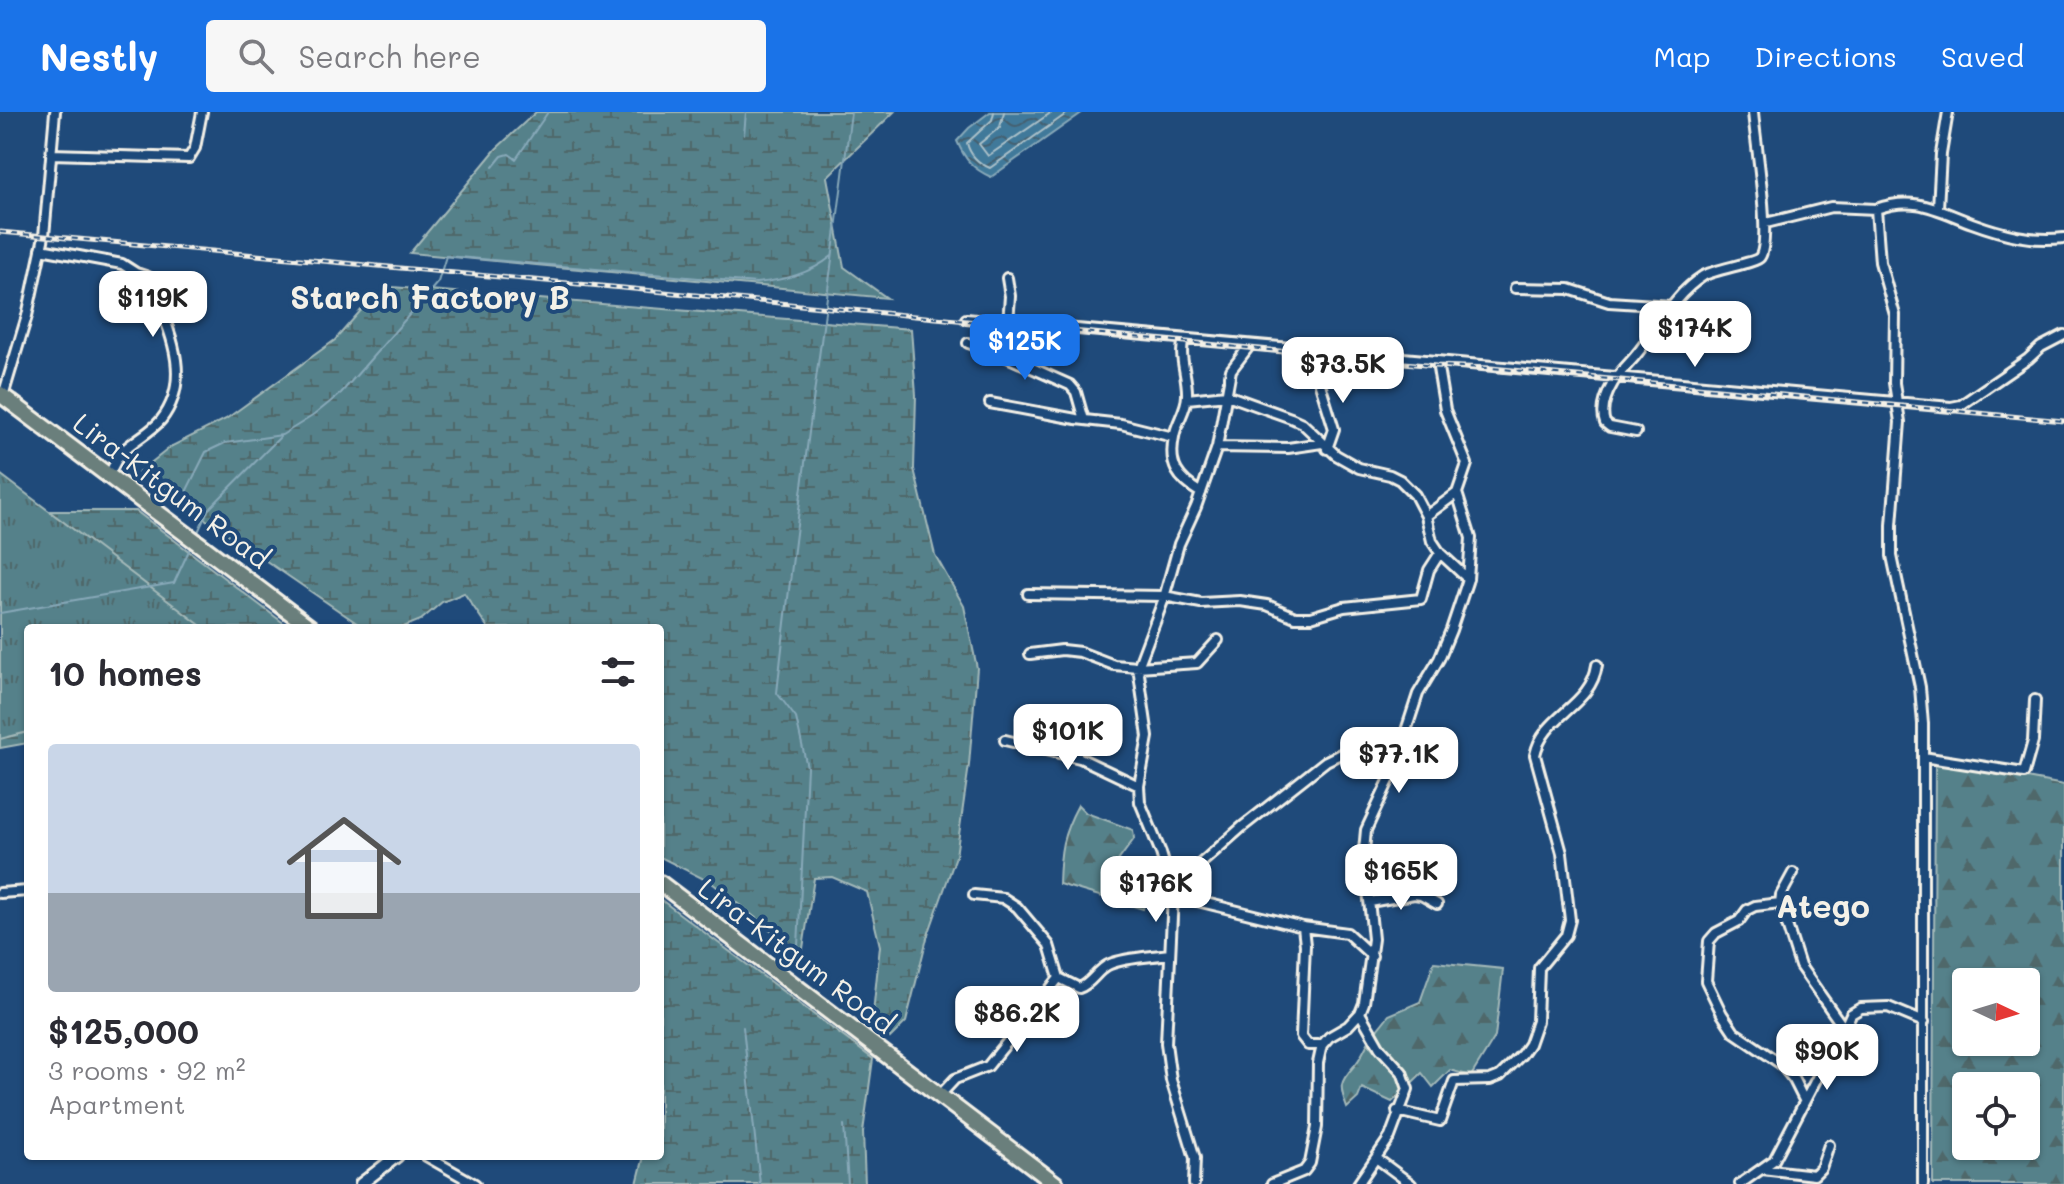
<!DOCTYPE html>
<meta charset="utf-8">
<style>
:root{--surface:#fff;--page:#f7f7f7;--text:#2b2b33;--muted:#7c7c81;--accent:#1a73e8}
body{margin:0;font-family:Mali,sans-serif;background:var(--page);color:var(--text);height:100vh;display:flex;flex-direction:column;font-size:30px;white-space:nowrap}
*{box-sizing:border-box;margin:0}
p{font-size:26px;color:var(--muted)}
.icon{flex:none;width:44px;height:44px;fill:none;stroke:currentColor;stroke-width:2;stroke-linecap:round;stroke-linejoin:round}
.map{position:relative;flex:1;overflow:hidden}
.side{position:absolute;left:24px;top:512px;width:640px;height:536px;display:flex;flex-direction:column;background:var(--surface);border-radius:8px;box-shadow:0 2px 6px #0004}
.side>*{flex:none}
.needle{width:52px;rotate:94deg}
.fabs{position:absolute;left:1952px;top:856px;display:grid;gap:16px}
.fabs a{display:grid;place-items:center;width:88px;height:88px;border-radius:8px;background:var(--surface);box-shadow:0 2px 6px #0004;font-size:40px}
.price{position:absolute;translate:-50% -68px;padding:0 18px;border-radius:16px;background:#fff;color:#222;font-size:26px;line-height:52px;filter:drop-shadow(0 2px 4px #0008)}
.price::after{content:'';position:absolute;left:50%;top:48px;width:24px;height:18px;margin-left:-12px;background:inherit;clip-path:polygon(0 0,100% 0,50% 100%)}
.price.selected{background:var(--accent);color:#fff}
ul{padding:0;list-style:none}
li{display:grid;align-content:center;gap:16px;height:424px;padding:0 24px}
li span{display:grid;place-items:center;height:248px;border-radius:8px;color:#555}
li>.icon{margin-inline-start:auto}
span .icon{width:144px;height:144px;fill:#fffc;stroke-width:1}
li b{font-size:34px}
h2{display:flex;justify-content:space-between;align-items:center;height:96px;padding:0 24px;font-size:34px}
header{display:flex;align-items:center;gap:48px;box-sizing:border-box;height:112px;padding:0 40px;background:var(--accent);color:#fff}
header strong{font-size:38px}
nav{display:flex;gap:44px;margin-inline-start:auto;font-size:28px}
.search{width:560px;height:72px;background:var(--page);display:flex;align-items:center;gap:20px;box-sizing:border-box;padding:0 28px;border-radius:8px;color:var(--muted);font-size:30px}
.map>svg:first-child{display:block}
.forest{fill:url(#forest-firs);stroke:#a4b9b9;stroke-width:2;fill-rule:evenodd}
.wetland{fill:url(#wetland-marsh);stroke:#a4b9b9;stroke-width:2}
.park{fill:url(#park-tufts);stroke:#a4b9b9;stroke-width:2}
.water{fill:url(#water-waves);stroke:#88a9b9;stroke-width:2}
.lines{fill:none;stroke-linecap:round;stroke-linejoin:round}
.shore{stroke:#acc1c9;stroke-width:2}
.stream{stroke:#88a9b9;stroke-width:2}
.minor-casing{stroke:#f4f1e8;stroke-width:14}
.tertiary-casing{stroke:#f4f1e8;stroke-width:16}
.primary-casing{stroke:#f4f1e8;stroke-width:20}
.minor{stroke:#1f4a7a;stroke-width:8}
.tertiary{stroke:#1f4a7a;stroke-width:10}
.primary{stroke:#6b7f7c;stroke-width:14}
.rail-casing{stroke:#f4f1e8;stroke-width:5}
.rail{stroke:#1f4a7a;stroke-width:2;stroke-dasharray:6;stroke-linecap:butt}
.labels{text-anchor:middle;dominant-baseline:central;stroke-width:8;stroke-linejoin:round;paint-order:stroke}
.street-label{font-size:28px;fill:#f4f1e8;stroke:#1f4a7a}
.quarter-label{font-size:32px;font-weight:bold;fill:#f4f1e8;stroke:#1f4a7a}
</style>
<header>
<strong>Nestly</strong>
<div class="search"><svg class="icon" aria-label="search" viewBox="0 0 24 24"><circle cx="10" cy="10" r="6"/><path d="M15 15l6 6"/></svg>Search here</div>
<nav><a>Map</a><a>Directions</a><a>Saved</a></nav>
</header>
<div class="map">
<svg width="2064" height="1072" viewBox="0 0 2064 1072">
<defs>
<pattern id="forest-firs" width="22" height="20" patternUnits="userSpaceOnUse" patternTransform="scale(2)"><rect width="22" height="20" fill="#54818a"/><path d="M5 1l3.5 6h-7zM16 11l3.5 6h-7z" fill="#4f676b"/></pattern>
<pattern id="wetland-marsh" width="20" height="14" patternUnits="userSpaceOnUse" patternTransform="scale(2)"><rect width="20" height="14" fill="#54818a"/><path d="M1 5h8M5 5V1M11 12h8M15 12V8" fill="none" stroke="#4f676b"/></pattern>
<pattern id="park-tufts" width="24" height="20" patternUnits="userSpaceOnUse" patternTransform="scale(2)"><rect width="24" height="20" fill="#54818a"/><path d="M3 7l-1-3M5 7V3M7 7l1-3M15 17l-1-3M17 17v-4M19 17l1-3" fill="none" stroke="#4f676b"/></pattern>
<pattern id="water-waves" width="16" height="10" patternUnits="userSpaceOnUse" patternTransform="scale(2)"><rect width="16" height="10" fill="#40799a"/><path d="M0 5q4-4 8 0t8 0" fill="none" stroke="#446070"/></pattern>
</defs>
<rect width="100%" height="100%" fill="#1f4a7a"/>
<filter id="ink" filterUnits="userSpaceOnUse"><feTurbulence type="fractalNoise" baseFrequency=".0125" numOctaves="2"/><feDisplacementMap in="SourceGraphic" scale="16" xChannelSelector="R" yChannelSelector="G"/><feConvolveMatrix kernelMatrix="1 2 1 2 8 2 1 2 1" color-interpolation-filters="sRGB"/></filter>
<g filter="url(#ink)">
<path class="forest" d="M1935,649L2064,673V1072H1933ZM1966,870H2026V930H1966ZM1966,974H2026V1034H1966Z
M1078,693L1086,701L1133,718L1134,727L1118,749L1140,755V762L1130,758L1129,769L1148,775L1143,797L1059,772C1060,738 1062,723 1078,693Z
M1434,850L1503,857L1495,925L1471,964L1450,958L1433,975L1422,961L1392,990L1362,976L1358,986L1347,996C1339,974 1339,971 1354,954C1360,948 1364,938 1368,931L1382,947L1387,940L1373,923L1389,903L1420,890Z"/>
<path class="wetland" d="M536,0H894L827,65L844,155L887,186L410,141L496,37Z
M392,175L911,217L916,283L914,357L935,443L964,494L977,556L969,653L956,744L927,826L906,910L890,926L873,901L880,834L867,780L832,765L814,766L802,843L712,771L660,745V516H488L464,481L442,490L421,508L401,516H364L138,361L172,334L226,307L335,228L363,196Z
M0,399H136L290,516H28V631L0,636Z
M660,787L873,947L863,1020L865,1072H637L644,1044H660Z"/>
<path class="park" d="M0,362L204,516H28V620L0,627Z"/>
<path class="water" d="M990,0H1083L991,65C973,57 965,48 957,29L969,16Z"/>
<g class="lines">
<path class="shore" d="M994,0L992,8L967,31C970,43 978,51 990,56L1069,0
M1004,0L1000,15L979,32L988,44L1052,0"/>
<path class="stream" d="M744,23L746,0
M493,55L502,44L509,42L516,47L548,0
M179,394L206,340L225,331L282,323L314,303L341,281L438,170L446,144L756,171C784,168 810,162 832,144
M198,420L208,398L280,325
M0,501L174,471L191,434
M798,834L807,655L796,606L777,581C798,387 827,194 851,0
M743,915L760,1072
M844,1013L848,1072"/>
<g class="minor-casing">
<path id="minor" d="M51,42L189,46L195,36L202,0
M1938,96L1941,42L1948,0
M1766,111L1831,95L1876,97
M41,137L122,152L136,161L148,165C165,211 196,263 161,308C150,321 134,328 122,340C117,346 113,355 109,362
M1007,166L1010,184L1008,211
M1515,176L1569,177L1609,190L1671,194
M966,207L1951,295L1961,293L2028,247L2041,235L2064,223
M1184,227C1178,245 1188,264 1187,283C1187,298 1176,310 1174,325C1168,354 1178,367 1201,381
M968,231L1005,244L1070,273L1076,280L1084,308
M1319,239L1320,272L1334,317L1327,337
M3,284L27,204L44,124L55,0
M1187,287L1227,283L1291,306L1302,311L1336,343L1359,356L1390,363L1400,368L1415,383L1426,404L1432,429L1440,441L1468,467
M990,291L1076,307L1121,312L1173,325
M1636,320L1610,315L1605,311C1600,297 1606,283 1613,271C1619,260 1629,252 1636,243C1658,216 1673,183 1703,164C1715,157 1756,151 1760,145C1772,128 1755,27 1753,0
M1217,335L1231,258L1250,233
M1426,404L1457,381
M1028,482L1164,484L1201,491L1240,489L1267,493L1295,505H1311L1344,495L1421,487L1429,458L1440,441
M1030,542L1062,538L1080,540L1114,553L1138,555L1197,551L1218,528
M1005,628L1080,646L1139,674
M1923,645L2024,661L2033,629L2035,588
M1793,761L1781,783L1780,791L1800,854L1843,915
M1172,777L1242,715L1326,649L1357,634L1402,628
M0,781L28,779
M974,783L1003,786L1017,795L1049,833L1059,866L1079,876C1092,872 1097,857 1110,852C1127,845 1150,845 1169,842
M1173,783L1303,815L1305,833L1301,924L1308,933H1322
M1370,790L1414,782L1421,783L1437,792
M1780,791L1755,794L1747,798L1739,809L1716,821L1709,829L1706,869L1722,902L1734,920L1781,952L1794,968L1804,988
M1303,815L1347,821L1372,844
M940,983L955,967L988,954L1059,866
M1397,999L1440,1009L1454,969L1490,968L1500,964L1522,942L1529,932L1537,909L1539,856L1566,823L1570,808L1562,741L1535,643C1543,603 1591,595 1597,553
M426,1044L475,1072
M1376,1046L1411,1072
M1762,1057L1814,1063L1821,1056L1829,1033
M1194,1072L1195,1046L1171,968L1166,931L1173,783L1161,741L1140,690L1139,674L1148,625L1138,555L1163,489L1179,432L1196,395L1217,335L1288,336L1322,331
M1272,1072L1304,1059L1310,1051L1317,1015L1318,951L1322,933L1329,925L1348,914L1360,901L1364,891L1373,827L1364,739L1366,718L1392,662L1418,582L1439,547L1451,518L1468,467L1471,426L1457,381L1467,352L1445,298L1437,250
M1358,1072L1390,1025L1408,977L1402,960L1380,936L1360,901
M1740,1072L1774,1048L1819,962L1836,935L1851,902L1861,896L1888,895L1924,910
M1923,1072V612L1920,575L1892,444V413L1900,310L1894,271L1895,203L1880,150L1876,97C1915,83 1937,98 1972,111C2002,122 2032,130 2064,126"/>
</g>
<g class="tertiary-casing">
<path id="tertiary" d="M361,1072L397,1044"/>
</g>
<g class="primary-casing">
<path id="primary" d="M0,282L311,516
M660,771L1056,1072"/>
</g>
<use href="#minor" class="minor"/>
<use href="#tertiary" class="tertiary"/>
<use href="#primary" class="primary"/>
<g class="rail-casing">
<path id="rail" d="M0,120L623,176L1436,254L1491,256L2064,309"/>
</g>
<use href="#rail" class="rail"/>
</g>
</g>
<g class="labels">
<g class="street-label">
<text transform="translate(172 378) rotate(37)">Lira-Kitgum Road</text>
<text transform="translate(797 843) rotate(37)">Lira-Kitgum Road</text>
</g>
<g class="quarter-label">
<text x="430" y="184">Starch Factory B</text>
<text x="1823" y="793">Atego</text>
</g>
</g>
</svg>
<div class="fabs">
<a><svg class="needle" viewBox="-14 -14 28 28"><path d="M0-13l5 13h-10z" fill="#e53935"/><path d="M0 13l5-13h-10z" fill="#7c7c81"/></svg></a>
<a><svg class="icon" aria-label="locate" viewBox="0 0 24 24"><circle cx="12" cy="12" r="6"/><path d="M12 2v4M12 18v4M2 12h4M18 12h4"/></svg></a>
</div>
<b class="price" style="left:153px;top:227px">$119K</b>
<b class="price" style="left:1695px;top:257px">$174K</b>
<b class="price selected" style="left:1025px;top:270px">$125K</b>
<b class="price" style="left:1343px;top:293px">$73.5K</b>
<b class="price" style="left:1068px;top:660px">$101K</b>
<b class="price" style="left:1399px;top:683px">$77.1K</b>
<b class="price" style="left:1401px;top:800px">$165K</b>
<b class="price" style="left:1156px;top:812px">$176K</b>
<b class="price" style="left:1017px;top:942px">$86.2K</b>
<b class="price" style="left:1827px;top:980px">$90K</b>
<section class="side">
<h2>10 homes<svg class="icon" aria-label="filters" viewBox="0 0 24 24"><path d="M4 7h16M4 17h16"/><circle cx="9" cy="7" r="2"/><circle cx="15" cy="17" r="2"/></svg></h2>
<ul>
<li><span style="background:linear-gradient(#c9d6e8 60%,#9aa5b1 0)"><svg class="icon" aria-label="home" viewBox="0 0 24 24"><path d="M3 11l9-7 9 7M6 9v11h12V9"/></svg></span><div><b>$125,000</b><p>3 rooms · 92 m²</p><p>Apartment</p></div></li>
</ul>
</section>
</div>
